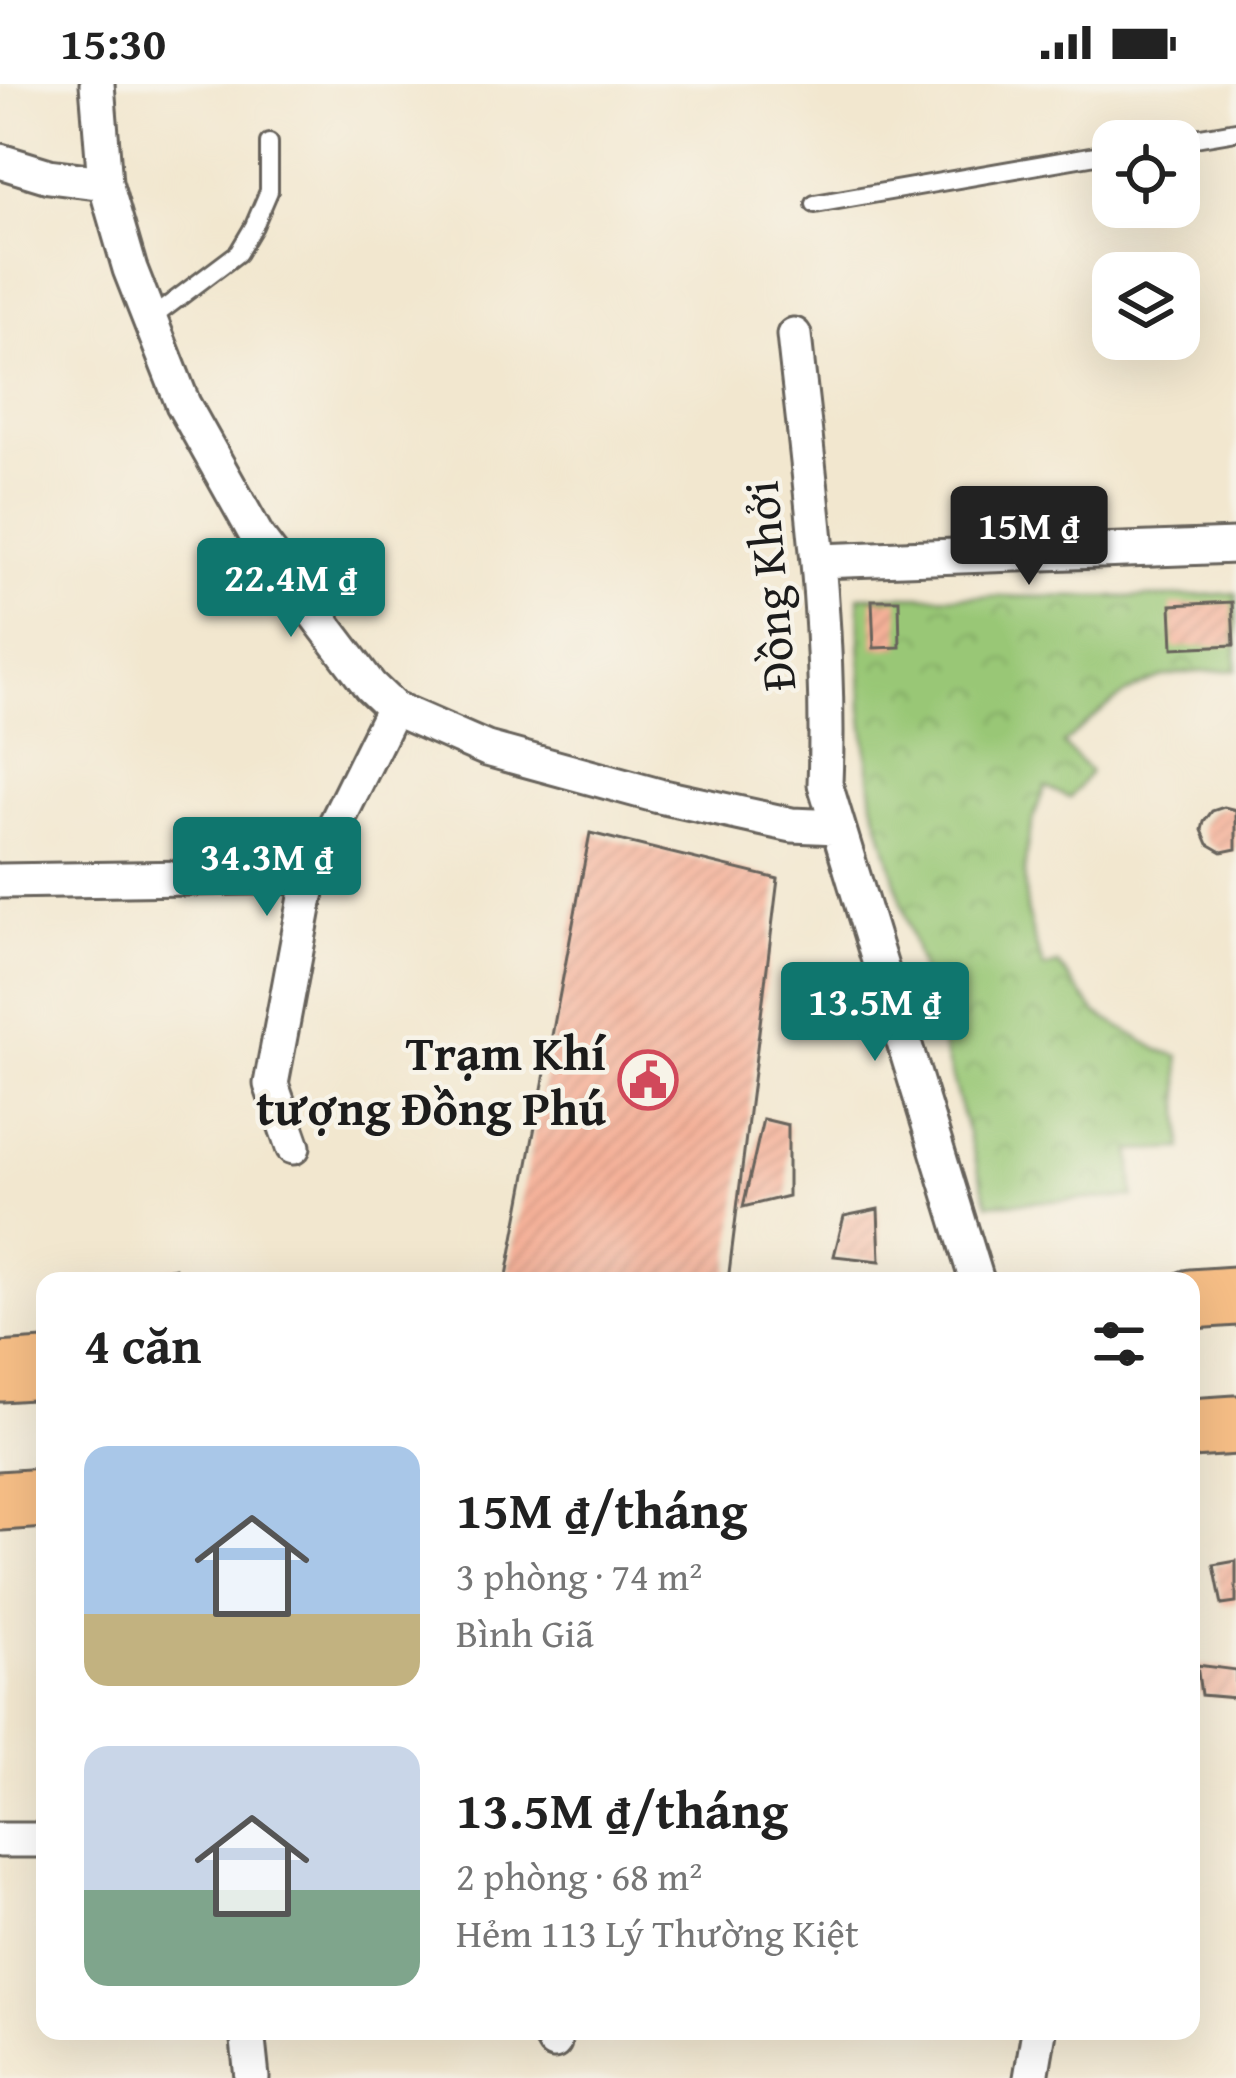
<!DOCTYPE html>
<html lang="vi">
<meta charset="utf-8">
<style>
:root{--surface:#fff;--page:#f6f6f6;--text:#222;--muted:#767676;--accent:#0f766e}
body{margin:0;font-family:"Gentium Book Plus",serif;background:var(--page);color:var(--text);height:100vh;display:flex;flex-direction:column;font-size:45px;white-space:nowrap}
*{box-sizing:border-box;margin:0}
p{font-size:39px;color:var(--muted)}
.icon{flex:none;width:66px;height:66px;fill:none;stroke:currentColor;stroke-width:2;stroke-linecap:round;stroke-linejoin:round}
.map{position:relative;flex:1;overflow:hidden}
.details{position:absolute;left:36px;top:1188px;width:1164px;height:768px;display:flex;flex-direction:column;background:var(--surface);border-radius:24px;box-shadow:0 12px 48px #0002}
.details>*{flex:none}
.fabs{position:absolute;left:1092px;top:36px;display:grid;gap:24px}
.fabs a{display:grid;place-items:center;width:108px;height:108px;border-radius:24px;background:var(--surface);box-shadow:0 12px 48px #0002;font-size:60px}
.price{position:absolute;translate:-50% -102px;padding:0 27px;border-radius:12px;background:var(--accent);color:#fff;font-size:39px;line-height:78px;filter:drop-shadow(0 3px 6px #0008)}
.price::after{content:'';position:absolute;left:50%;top:72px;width:36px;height:27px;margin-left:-18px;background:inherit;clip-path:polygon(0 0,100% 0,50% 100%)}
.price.current{background:#222;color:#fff}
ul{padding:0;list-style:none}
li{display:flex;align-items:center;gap:36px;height:300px;padding:0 48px}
li span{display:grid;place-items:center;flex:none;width:336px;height:240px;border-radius:24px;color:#555}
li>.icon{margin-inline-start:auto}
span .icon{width:144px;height:144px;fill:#fffc;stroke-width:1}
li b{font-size:51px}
h2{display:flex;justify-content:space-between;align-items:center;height:144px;padding:0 48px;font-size:51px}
.status{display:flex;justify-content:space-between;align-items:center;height:84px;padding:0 60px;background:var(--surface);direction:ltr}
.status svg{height:33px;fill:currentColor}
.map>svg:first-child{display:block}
.park{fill:url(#park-crowns);stroke:#5a7249;stroke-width:3}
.building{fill:url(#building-hatch)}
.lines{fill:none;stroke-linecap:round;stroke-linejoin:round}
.service-casing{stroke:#67635b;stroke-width:22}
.minor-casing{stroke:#67635b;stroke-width:39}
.trunk-casing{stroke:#67635b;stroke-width:63}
.service{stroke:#fff;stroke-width:16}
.minor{stroke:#fff;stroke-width:33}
.trunk{stroke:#f6be86;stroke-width:57}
.labels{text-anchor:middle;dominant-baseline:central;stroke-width:9;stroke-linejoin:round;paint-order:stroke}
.street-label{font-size:48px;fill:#1c1c1c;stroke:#f7f3e8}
.poi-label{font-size:48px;font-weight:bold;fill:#1c1c1c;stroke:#f7f3e8;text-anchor:end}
</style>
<div class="status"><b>15:30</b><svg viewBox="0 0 49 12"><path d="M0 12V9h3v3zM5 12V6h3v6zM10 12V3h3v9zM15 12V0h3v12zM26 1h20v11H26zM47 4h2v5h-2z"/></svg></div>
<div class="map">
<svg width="1236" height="1994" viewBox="0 0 1236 1994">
<defs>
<pattern id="park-crowns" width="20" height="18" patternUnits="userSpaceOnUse" patternTransform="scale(3)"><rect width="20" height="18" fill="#99c776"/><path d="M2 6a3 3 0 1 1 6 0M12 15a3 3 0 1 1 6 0" fill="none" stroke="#83aa66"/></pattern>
<pattern id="building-hatch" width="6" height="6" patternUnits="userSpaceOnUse" patternTransform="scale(3)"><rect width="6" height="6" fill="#f5b199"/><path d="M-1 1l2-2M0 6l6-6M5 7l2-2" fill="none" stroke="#d19883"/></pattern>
</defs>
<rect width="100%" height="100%" fill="#f7f3e8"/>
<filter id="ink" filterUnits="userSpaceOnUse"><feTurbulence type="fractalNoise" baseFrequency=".00833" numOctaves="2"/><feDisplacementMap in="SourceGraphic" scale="24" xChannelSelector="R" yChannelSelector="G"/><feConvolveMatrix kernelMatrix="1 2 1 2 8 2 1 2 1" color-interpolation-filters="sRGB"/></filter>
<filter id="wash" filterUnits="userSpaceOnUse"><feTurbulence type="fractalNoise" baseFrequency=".004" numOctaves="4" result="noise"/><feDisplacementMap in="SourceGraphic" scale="48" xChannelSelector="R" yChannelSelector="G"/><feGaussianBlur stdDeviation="2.7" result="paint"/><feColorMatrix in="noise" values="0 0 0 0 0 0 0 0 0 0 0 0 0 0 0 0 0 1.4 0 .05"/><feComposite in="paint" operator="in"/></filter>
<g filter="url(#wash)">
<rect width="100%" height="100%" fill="#f2e7cf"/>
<path class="park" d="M1236,509V586C1217,587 1197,587 1178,590C1131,597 1096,631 1063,660L1090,688L1070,714L1045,703C1018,768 1018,818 1044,884L1058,880L1096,929L1159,966L1179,972L1183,1065L1131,1067L1134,1113L988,1120L873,718L862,626L859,512L1165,513Z"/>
<g id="blocks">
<path class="building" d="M872,516H899L900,563L874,564Z
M1232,518L1234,561L1173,564L1171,521Z
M1224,723L1236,726V765L1222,768L1208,760L1202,746L1204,738L1212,727Z
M590,749L778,795L728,1197H506Z
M763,1035L788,1041V1112L743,1123Z
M878,1125L880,1177L834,1172L844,1132Z
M175,1184L177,1197H140L141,1191Z
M1236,1477V1519L1222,1521L1214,1481Z
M1197,1581L1236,1586V1614L1201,1611Z"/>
</g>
</g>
<g filter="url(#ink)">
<use href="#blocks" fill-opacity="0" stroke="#67635b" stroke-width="3"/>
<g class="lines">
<g class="service-casing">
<path id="service" d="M1177,57L1236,47
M815,120L1113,68
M149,236L238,169L254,142L269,107V59"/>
</g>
<g class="minor-casing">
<path id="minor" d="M97,0L105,99L130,185L183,320L258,454L370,602L393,624L487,665L659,712L792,741L838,743
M0,77L49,92L105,99
M794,251C810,400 831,550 825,700L977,1197
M819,477L1236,462
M0,797L310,792
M293,1063L271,1000L310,792L393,624
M0,1756H45
M247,1947L252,1994
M554,1958L555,1947
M1031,1994L1039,1947"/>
</g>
<g class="trunk-casing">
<path id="trunk" d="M1191,1215L1236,1212
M0,1288L45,1285
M1191,1344L1236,1341
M0,1417L45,1414"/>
</g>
<use href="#service" class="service"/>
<use href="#minor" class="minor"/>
<use href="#trunk" class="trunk"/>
</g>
</g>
<defs>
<g id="civic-ring" transform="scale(3)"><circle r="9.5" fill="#f7f3e8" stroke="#d1495b" stroke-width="1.5"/><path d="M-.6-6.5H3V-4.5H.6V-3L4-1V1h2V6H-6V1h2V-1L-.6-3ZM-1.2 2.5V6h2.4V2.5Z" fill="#d1495b"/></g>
</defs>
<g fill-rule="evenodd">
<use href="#civic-ring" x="648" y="996"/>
</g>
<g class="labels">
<g class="street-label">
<text transform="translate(769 502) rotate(-95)">Đồng Khởi</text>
</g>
<g class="poi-label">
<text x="606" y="968">Trạm Khí<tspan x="606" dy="55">tượng Đồng Phú</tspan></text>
</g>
</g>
</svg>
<div class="fabs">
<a><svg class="icon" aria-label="locate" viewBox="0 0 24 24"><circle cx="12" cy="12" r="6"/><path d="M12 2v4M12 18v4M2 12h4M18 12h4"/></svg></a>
<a><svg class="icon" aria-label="layers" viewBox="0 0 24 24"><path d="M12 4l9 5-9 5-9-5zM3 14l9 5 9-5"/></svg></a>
</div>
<b class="price current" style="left:1029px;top:504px">15M ₫</b>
<b class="price" style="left:291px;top:556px">22.4M ₫</b>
<b class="price" style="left:267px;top:835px">34.3M ₫</b>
<b class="price" style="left:875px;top:980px">13.5M ₫</b>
<section class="details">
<h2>4 căn<svg class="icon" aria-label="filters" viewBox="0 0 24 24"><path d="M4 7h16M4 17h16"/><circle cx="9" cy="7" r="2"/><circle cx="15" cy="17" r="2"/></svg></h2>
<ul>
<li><span style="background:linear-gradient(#a9c7e8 70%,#c2b280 0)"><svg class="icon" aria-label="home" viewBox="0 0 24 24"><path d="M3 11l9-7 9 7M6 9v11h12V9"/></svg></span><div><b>15M ₫/tháng</b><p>3 phòng · 74 m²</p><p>Bình Giã</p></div></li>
<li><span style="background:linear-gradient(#c9d6e8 60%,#7fa58c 0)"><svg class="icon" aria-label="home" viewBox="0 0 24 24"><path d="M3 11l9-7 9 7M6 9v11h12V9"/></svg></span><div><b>13.5M ₫/tháng</b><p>2 phòng · 68 m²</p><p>Hẻm 113 Lý Thường Kiệt</p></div></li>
</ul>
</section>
</div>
